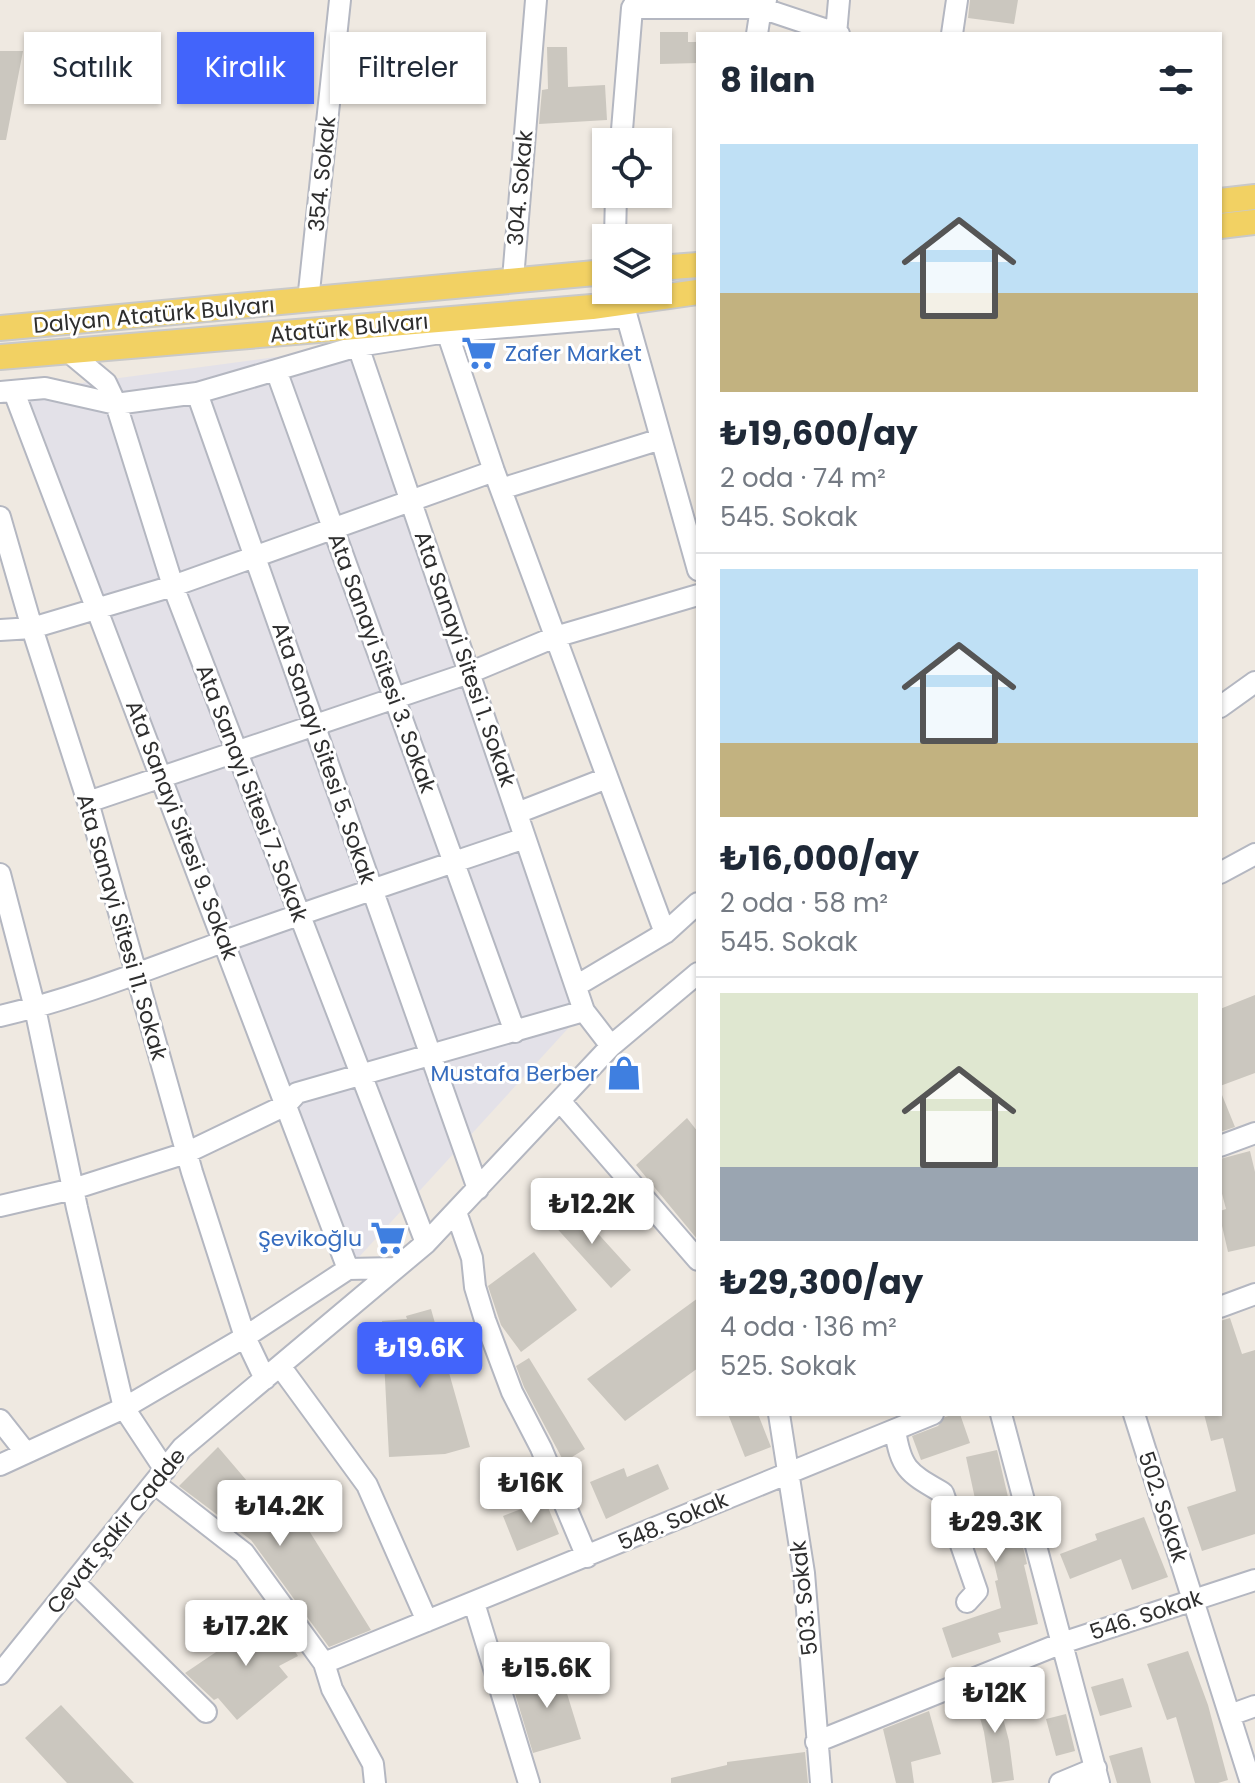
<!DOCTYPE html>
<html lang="tr">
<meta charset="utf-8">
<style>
:root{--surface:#fff;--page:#f6f6f7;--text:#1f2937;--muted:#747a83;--line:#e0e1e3;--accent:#4264fb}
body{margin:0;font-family:Poppins,sans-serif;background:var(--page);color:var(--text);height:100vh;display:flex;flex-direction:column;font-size:30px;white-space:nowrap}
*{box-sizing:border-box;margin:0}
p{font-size:26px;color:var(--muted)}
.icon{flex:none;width:44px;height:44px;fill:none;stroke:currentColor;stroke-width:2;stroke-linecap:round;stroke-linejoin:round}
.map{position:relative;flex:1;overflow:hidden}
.sheet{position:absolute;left:696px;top:32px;width:526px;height:1384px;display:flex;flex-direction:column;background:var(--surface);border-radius:0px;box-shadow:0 2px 6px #0004}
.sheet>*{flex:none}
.guide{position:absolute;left:24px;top:32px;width:552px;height:72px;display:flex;gap:16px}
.controls{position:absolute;left:592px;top:128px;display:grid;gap:16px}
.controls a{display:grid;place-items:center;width:80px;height:80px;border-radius:0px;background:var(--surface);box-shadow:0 2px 6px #0004;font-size:40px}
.price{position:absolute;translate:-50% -68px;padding:0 18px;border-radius:8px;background:#fff;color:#222;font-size:26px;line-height:52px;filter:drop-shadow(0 2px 4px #0008)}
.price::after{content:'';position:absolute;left:50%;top:48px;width:24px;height:18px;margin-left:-12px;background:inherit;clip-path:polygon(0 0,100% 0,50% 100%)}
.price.current{background:var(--accent);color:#fff}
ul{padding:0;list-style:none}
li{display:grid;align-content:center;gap:16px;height:424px;padding:0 24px}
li+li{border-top:2px solid var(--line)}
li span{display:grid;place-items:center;height:248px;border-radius:0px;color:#555}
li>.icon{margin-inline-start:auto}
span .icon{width:144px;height:144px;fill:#fffc;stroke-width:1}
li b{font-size:34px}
h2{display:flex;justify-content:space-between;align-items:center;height:96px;padding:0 24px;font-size:34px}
.chip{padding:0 28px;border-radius:0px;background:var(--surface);box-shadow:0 2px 6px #0004;font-size:28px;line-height:72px}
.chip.current{background:var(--accent);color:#fff}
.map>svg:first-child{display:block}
.industrial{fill:#e3e1e8}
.building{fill:#cbc7bf}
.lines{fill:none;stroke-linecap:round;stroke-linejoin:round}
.minor-casing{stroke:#b4b7c1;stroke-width:24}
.major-casing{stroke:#c9c9c9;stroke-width:28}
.minor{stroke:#fff;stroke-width:20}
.major{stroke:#f2d163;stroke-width:24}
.labels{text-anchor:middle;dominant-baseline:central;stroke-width:6;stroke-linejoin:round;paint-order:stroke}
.street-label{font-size:22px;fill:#2e2e2e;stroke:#fff}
.shop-label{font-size:22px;fill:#366cbe;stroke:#fff;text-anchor:end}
</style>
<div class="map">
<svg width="1255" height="1783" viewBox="0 0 1255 1783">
<rect width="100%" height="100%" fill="#efe9e1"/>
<path class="industrial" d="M358,346L584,1011L348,1269L14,392Z"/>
<path class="building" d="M970,0H1018L1014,24L968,18Z
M660,32H688V42H698V63L660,64Z
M547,47H567L568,87L605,85L607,120L539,124L542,90L548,89Z
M0,51H23L6,140H0Z
M1255,995V1073L1220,1086V1009Z
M1220,1090L1235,1127L1220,1132Z
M687,1118L698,1132V1240L636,1165Z
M1250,1151L1255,1172V1246L1228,1252L1220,1217V1211L1226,1209L1220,1186V1159Z
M572,1205L631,1270L611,1288L552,1223Z
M534,1252L577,1310L521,1352L501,1325L488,1286Z
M698,1298V1368L625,1421L587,1379Z
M431,1309L470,1447L445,1454L389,1457L382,1321L407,1319L406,1316Z
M1230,1318L1242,1354L1255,1350V1534L1202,1551L1187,1507L1236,1491L1223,1438L1211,1441L1204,1414H1220V1321Z
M529,1358L585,1449L564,1462L524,1387L516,1366Z
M728,1414H758L771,1447L745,1457Z
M955,1414H960L970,1443L921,1460L912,1436L938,1426L945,1417Z
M218,1447L287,1528L303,1521L371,1630L329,1647L251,1540L179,1486Z
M997,1450L1012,1514H1014L1025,1555L1027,1564L1024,1565L1038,1624L998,1633L1001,1642L952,1658L942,1628L1001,1608L995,1581L998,1580L981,1507L977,1508L966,1457Z
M658,1464L669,1489L606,1519L590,1482L624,1468L627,1477Z
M545,1500L559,1534L517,1551L503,1516Z
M1144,1517L1168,1577L1132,1590L1121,1559L1070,1579L1060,1554L1097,1540L1095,1534Z
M271,1615L298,1656L279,1666L288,1677L237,1720L218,1698L214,1700L185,1673Z
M1188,1651L1208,1705L1228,1780L1218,1783H1195L1176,1717L1167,1720L1147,1664Z
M557,1661L581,1739L533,1753L513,1687Z
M1123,1678L1132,1707L1100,1716L1091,1687Z
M994,1684L1009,1741L1014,1780L992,1783L984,1732L973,1693Z
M61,1705L134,1783H67L25,1738Z
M929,1711L941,1754L911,1762L914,1783H896L883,1729Z
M1066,1714L1075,1751L1056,1756L1046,1719Z
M1142,1747L1151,1783H1117L1109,1756Z
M805,1752L808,1783H671V1778L727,1765V1762Z"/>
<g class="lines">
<g class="minor-casing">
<path id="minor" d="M632,8H761L839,34
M757,34L761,8L766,0
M836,34L839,0
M952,34L957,0
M621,142L632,8L637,0
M615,238L616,194
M513,279L536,0
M308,301L340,0
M623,303L698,570
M443,320L494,471L665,933
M358,346L447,332L626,317
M70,353L106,383L116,404L173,586L426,1243
M276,370L358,346L584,1011L611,1046
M0,392L45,388L116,404L197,393L478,1189
M14,392L348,1269
M197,393L276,370L515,1032
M501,489L661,439
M0,517L32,628L88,802L192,1172L245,1337L265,1379
M0,630L32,628L173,586L494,471
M1220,707L1255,682
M88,802L469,673L555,637L698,595
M517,813L607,778
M1220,873L1255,854
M0,874L35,1008L77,1208L124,1408L165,1470
M576,986L665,933L698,903
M0,1016C78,998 151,968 225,941C325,905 425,872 525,838
M560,1101L698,1260
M1220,1146L1255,1133
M0,1206L73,1189L186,1153L286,1105L297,1093L584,1011
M456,1212L472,1258L475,1287L485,1320L512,1392L541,1448L587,1557
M1220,1307L1255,1294
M280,1366L367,1485L427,1621
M779,1414L804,1573L821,1783
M1001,1414L1099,1783
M1134,1414L1251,1783
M0,1420L26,1453
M895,1430C901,1470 909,1473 943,1493L977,1591L967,1602
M0,1465L124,1408L245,1337L348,1269L396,1268
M154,1483L244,1553L324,1663L332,1689L373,1764L375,1783
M74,1582L206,1712
M474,1603L529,1783
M324,1663L933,1414
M0,1674L182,1448L426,1243L611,1046L698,973
M1230,1715L1255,1706
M816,1742L1062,1643L1255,1580
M1060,1783L1096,1768"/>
</g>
<g class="major-casing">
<path id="major" d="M1220,201L1255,197
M1220,226L1255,222
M658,268L698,265
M0,328L606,272
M0,357L592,307L698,292"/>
</g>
<use href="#minor" class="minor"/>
<use href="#major" class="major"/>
</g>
<defs>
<g id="supermarket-bare" transform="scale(2.76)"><path d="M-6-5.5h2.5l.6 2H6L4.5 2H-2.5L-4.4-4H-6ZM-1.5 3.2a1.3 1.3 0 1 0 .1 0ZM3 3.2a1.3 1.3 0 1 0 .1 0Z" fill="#3f7fe0" stroke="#fff" stroke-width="2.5" paint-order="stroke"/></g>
<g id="shop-bare" transform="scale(2.76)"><path d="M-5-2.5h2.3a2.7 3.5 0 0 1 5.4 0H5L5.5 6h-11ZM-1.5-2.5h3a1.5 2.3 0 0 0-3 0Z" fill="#3f7fe0" stroke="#fff" stroke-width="2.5" paint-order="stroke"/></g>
</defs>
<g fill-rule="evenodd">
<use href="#supermarket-bare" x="479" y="353"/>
<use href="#shop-bare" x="624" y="1073"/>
<use href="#supermarket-bare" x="388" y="1238"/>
</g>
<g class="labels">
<g class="street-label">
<text transform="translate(322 174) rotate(-84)">354. Sokak</text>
<text transform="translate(520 188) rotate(-85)">304. Sokak</text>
<text transform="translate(154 315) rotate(-5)">Dalyan Atatürk Bulvarı</text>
<text transform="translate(349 328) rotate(-5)">Atatürk Bulvarı</text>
<text transform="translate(465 659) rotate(71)">Ata Sanayi Sitesi 1. Sokak</text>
<text transform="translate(382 663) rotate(70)">Ata Sanayi Sitesi 3. Sokak</text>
<text transform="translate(324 753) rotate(71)">Ata Sanayi Sitesi 5. Sokak</text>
<text transform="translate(252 793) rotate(69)">Ata Sanayi Sitesi 7. Sokak</text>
<text transform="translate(182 830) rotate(69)">Ata Sanayi Sitesi 9. Sokak</text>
<text transform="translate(122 927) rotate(74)">Ata Sanayi Sitesi 11. Sokak</text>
<text transform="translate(1163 1507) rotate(72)">502. Sokak</text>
<text transform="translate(673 1521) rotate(-23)">548. Sokak</text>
<text transform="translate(116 1531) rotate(-51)">Cevat Şakir Cadde</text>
<text transform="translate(804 1598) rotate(-96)">503. Sokak</text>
<text transform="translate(1146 1615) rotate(-18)">546. Sokak</text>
</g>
<g class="shop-label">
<text x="505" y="353" text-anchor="start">Zafer Market</text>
<text x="598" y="1073">Mustafa Berber</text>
<text x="362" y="1238">Şevikoğlu</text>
</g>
</g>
</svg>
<div class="controls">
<a><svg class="icon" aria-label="locate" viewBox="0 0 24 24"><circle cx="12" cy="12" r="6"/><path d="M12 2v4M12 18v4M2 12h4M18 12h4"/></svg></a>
<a><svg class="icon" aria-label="layers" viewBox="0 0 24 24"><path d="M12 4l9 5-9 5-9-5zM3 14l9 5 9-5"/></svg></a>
</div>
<b class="price" style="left:592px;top:1246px">₺12.2K</b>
<b class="price current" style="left:420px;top:1390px">₺19.6K</b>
<b class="price" style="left:531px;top:1525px">₺16K</b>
<b class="price" style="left:280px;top:1548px">₺14.2K</b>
<b class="price" style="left:996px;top:1564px">₺29.3K</b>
<b class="price" style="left:246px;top:1668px">₺17.2K</b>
<b class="price" style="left:547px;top:1710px">₺15.6K</b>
<b class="price" style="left:995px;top:1735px">₺12K</b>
<div class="guide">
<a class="chip">Satılık</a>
<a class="chip current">Kiralık</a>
<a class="chip">Filtreler</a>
</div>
<section class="sheet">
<h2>8 ilan<svg class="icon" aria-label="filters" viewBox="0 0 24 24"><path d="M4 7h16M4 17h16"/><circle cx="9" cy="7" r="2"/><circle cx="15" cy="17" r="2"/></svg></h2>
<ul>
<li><span style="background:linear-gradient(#bfe0f5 60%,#c2b280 0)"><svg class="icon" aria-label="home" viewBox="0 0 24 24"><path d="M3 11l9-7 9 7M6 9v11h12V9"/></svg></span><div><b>₺19,600/ay</b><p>2 oda · 74 m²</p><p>545. Sokak</p></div></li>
<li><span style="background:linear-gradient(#bfe0f5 70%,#c2b280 0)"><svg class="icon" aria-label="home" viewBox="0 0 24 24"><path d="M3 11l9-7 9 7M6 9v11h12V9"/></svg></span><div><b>₺16,000/ay</b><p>2 oda · 58 m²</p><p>545. Sokak</p></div></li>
<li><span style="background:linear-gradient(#dfe7d0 70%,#9aa5b1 0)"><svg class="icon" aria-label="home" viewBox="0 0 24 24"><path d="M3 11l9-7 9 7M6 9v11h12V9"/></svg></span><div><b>₺29,300/ay</b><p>4 oda · 136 m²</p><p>525. Sokak</p></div></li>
</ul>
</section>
</div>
